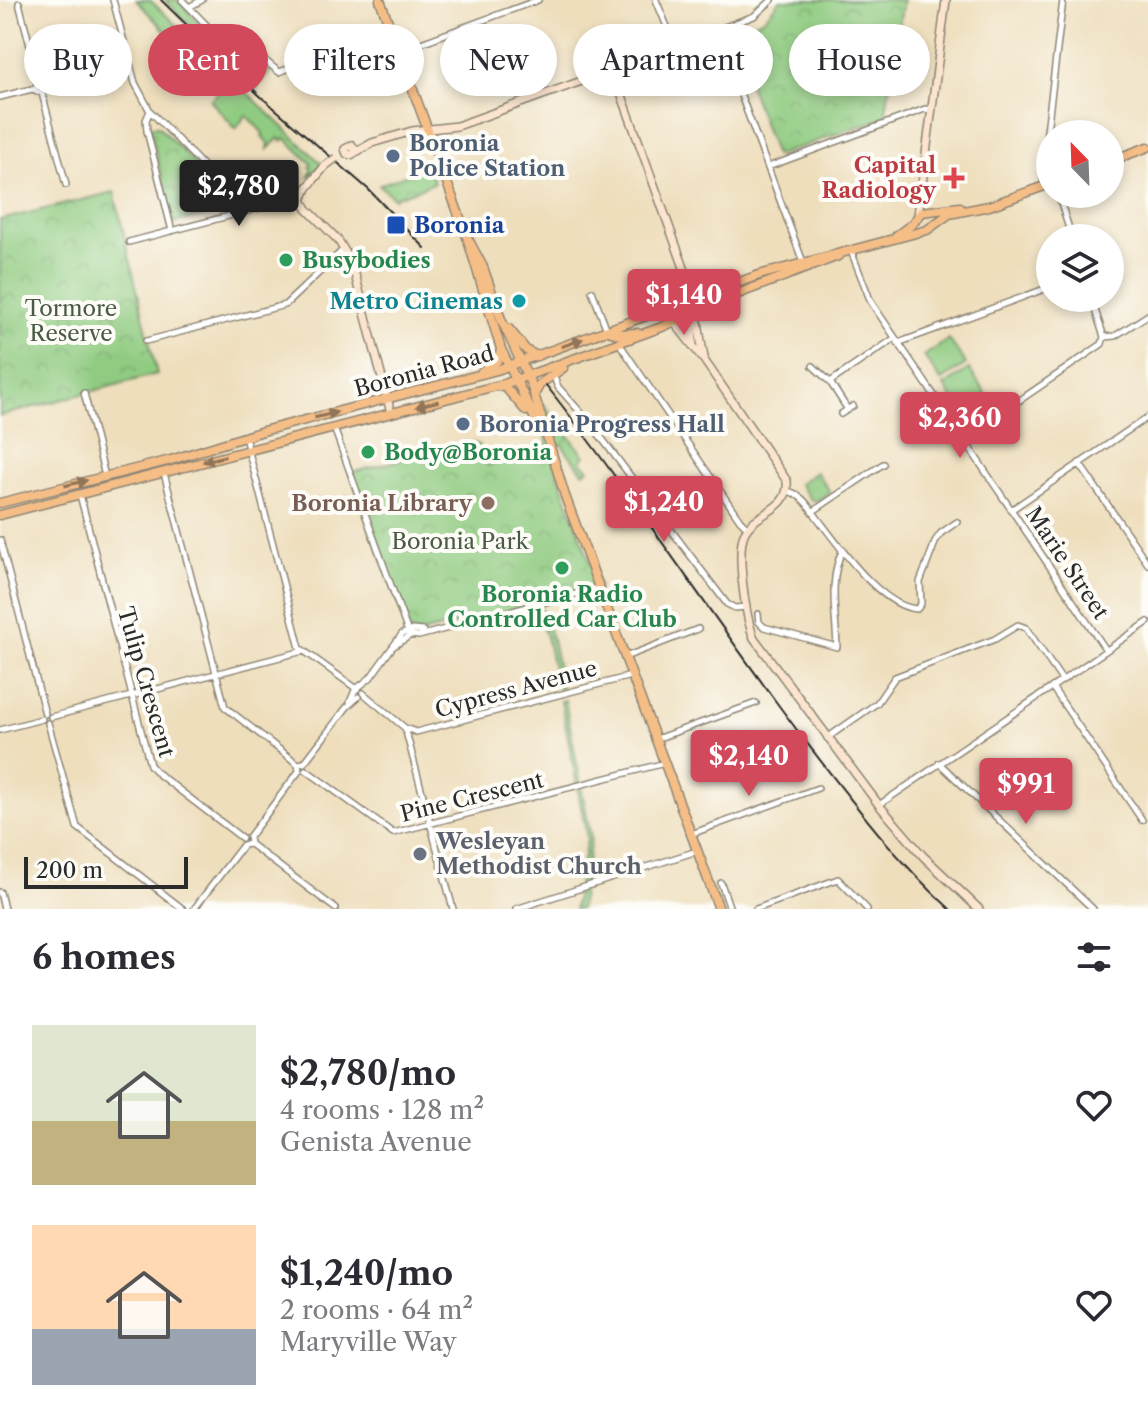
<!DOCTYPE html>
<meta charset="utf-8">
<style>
:root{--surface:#fff;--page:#f2f2f3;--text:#2b2b33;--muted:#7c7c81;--accent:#d1495b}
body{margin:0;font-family:"Libre Caslon Text",serif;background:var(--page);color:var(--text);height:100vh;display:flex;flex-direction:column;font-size:30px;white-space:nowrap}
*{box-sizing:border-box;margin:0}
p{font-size:26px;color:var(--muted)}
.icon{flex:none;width:44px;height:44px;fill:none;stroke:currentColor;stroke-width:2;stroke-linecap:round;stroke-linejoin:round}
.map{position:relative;height:909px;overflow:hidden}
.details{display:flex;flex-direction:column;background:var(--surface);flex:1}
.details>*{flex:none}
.top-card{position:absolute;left:24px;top:24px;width:1100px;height:72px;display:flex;gap:16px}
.needle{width:52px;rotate:337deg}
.controls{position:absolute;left:1036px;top:120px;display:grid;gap:16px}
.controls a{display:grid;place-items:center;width:88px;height:88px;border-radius:50%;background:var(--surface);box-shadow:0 4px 12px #0003;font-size:40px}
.scale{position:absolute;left:24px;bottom:20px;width:164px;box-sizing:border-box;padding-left:8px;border:4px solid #2b2b2b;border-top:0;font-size:22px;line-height:28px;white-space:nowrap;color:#2b2b2b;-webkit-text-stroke:6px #fdfcf7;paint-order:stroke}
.price{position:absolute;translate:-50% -68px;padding:0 18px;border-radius:8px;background:var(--accent);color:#fff;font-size:26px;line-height:52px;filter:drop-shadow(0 2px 4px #0008)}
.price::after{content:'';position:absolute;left:50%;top:48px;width:24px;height:18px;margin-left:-12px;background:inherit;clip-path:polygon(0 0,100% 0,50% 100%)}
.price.active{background:#222;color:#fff}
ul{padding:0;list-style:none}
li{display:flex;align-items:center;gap:24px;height:200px;padding:0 32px}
li span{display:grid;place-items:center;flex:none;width:224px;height:160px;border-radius:0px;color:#555}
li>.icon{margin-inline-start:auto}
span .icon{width:96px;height:96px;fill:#fffc;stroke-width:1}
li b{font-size:34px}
h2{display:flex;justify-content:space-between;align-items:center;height:96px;padding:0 32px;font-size:34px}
.chip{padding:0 28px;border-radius:36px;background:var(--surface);box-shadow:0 4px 12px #0003;font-size:28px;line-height:72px}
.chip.active{background:var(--accent);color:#fff}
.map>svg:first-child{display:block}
.grass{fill:#8fcb80;stroke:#5d7b56;stroke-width:2}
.park{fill:url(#park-crowns);stroke:#5d7b56;stroke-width:2}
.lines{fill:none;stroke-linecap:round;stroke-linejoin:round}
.minor-casing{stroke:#8c8474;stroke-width:8}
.secondary-casing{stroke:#8c8474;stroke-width:10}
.primary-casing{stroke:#8c8474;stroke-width:11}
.minor{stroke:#fff;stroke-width:5}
.secondary{stroke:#fbe5cf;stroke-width:7}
.primary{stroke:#f6be87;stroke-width:8}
.rail{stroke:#2b2b2b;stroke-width:2}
.secondary-bridge-casing{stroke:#8c8474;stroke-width:10;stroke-linecap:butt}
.secondary-bridge{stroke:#fbe5cf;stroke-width:7}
.oneway{fill:#907459}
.service-dot{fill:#5c6f8a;stroke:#fdfcf7;stroke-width:3}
.health-dot{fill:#e0444e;stroke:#fdfcf7;stroke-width:3}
.transit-dot{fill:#1a4fb4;stroke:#fdfcf7;stroke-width:3}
.leisure-dot{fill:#2e9e5b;stroke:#fdfcf7;stroke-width:3}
.culture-dot{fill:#0f9aa8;stroke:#fdfcf7;stroke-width:3}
.education-dot{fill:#8d6e63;stroke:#fdfcf7;stroke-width:3}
.worship-dot{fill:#6b7280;stroke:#fdfcf7;stroke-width:3}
.labels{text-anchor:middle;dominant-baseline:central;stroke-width:8;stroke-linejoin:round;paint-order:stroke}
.service-label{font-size:22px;font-weight:bold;fill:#4e5e75;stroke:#fdfcf7;text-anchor:start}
.health-label{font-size:22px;font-weight:bold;fill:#be3a42;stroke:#fdfcf7;text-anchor:end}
.transit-label{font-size:22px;font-weight:bold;fill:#164399;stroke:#fdfcf7;text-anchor:start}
.leisure-label{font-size:22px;font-weight:bold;fill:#27864d;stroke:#fdfcf7;text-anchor:start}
.culture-label{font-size:22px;font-weight:bold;fill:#0d838f;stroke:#fdfcf7;text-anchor:end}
.park-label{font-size:22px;fill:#495b44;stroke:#fdfcf7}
.street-label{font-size:22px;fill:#2b2b2b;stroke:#fdfcf7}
.education-label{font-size:22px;font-weight:bold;fill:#785e54;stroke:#fdfcf7;text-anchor:end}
.worship-label{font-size:22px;font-weight:bold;fill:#5b616d;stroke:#fdfcf7;text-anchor:start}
</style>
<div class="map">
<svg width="1148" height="909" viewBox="0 0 1148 909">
<defs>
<pattern id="park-crowns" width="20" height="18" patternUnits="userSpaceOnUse" patternTransform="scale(2)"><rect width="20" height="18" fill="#8fcb80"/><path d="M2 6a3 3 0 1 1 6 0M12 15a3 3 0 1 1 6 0" fill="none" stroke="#7cae6f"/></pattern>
</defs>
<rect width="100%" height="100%" fill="#fdfcf7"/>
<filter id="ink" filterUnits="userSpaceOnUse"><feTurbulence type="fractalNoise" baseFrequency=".0125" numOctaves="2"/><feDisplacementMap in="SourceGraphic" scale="16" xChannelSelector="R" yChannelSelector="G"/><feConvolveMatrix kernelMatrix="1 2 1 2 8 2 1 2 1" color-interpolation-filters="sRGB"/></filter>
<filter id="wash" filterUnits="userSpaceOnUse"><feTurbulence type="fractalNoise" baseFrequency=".006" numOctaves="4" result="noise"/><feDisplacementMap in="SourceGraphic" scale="32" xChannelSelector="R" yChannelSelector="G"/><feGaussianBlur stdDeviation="1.8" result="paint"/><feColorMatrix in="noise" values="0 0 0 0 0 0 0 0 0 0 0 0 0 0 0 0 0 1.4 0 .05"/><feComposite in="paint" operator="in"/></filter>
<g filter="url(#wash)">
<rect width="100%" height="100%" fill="#eedebc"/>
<path class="grass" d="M136,0H150L322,164L308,178L312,170L310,167L312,164L285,138L282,141L279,138L268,149L269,144L262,136L263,133L246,115L236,129L210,100L221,90Z
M165,0H177L222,46L256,57L271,71L256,90Z
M949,339L966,364L941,381L924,356Z
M969,369L986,394L961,411L944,386Z"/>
<path class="park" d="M780,0H903L885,117L775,156L730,31L764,19Z
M152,126H158L231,200L235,208L174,223L150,130Z
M428,166L434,183L394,198L379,185Z
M114,192L157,374L0,416V220Z
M544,404L585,456L580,461L589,469L583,472L561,444L549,448L599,587L539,603L551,635L562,688L558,689L546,637L534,604L418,634L409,631L350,473L472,442L479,445L488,466L548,444L539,406Z
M816,472L830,492L816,501L811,500L799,484Z
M565,700L591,838L587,866L598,882L583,887L580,909H574L587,838L561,701Z"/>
</g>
<g filter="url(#ink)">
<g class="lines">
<g class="minor-casing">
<path id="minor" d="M113,0L135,83L150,111L146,120L147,131L172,231
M182,0L225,44L255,52L279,72L391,31
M656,0L675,46
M19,3L38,77L36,89
M189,7L202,0
M717,31L803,262
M399,51L538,0
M609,70L616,64L625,63
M613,73L628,63L754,16L772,0
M0,97L32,89L42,93L66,185
M150,111L239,203L244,212
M768,167L925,109L932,110
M1044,186L1043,164L1063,0
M1058,194L1072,238
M129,242L286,201L302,200
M851,251L871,302L1106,650
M592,291L607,330
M1104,337L1115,336L1148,315
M146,341L285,305L344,249
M619,343L740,520L748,528
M898,343L1050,287
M813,366L830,382
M553,375L558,387L591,424L727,604L735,608L746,607
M84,393L105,476
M848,410L830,382L895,338
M841,414L853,406
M334,428L409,635L419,636L598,588
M245,437L300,648L357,689
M963,439L1102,344L1104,337L1091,298
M1079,463L1148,564
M164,473L225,707L298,764
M787,491C804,494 812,512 822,524C842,550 882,607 917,609L921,604L920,582L936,540L941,533L957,522
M80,495L150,765L157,773L242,838
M1011,510L1148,417
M812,512L883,464
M0,540L45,714
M758,614L759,622L764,627L837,647C836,615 828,579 843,549
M394,646L408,637L411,632
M625,657L698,629
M1052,687L1142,820
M363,693L405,728L416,732L631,676
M350,702L355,690L370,678L402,634L412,630L423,631
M51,717L303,651
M48,723L77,827L183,909
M405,728L453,909
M0,730L42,719
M827,738L877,703L895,677L995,639L1018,625L1026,628L1062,680
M656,739L756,703
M939,763L1093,909
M306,770L393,833L665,763
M879,805L1148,622
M691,834L818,788
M250,844L336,909
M721,883L730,909
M0,892L4,909
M194,909L243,845L250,844L249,837L299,771L298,764L304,763L347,707L358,697
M516,909L697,851
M756,909L838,879L867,909"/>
</g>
<g class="secondary-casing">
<path id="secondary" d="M609,70L616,79L692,290C698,313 699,335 704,357
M356,151L352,145L345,149L347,154L351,155L372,143L412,131L457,126L590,78L613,73
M325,166L307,188L302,200L307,209L338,240L352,263L391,413
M918,215L946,0
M691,312L693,343
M674,322L704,360L787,481C790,511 756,511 745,532C735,550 746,619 754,638L879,805L923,856L979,909"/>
</g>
<g class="primary-casing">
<path id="primary" d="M380,0L467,237L501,349L538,425
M1110,161L1148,147
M896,236L911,225L922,212L960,207
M467,237L483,267L501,319L531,384L565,496L719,909
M509,329L526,350L537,356
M608,331L618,334L637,333
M482,371L497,361L501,350
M499,386L506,388L526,411
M535,393L540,384L563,368
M0,503L171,460L263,431L497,370L759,275L927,230L949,214L989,206L1050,184
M0,515L507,383L662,327L727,298L838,256"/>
</g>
<use href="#minor" class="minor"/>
<use href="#secondary" class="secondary"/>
<use href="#primary" class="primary"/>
<path class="rail" d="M161,0L259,95L368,189L425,248
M546,385C635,498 713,619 800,734C847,795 893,857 950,909"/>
<g class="secondary-bridge-casing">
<path id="secondary-bridge" d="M325,166L336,158"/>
</g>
<use href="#secondary-bridge" class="secondary-bridge"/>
</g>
<defs><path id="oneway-solid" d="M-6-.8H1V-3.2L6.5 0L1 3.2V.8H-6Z" transform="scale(2)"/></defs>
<g class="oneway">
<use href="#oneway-solid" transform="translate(572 343) rotate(-20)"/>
<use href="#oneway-solid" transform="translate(427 404) rotate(166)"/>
<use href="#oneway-solid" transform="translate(326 415) rotate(-14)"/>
<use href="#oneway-solid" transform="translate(214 459) rotate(165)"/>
<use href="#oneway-solid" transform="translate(76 483) rotate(-14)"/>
</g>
</g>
<g class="service-dot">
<circle cx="393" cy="156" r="8"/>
<circle cx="463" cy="424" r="8"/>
</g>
<path class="health-dot" d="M950 166h8v8h8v8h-8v8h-8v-8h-8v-8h8z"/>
<rect class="transit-dot" x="386" y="215" width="20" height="20" rx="4"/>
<g class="leisure-dot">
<circle cx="286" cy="260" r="8"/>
<circle cx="368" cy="452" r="8"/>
<circle cx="562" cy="568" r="8"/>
</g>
<circle class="culture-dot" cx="519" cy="301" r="8"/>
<circle class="education-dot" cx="488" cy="503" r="8"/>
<circle class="worship-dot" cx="420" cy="854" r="8"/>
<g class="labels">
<g class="service-label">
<text x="409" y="143">Boronia<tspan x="409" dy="25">Police Station</tspan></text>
<text x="479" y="424">Boronia Progress Hall</text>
</g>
<g class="health-label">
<text x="936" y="165">Capital<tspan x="936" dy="25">Radiology</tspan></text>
</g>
<g class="transit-label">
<text x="414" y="225">Boronia</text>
</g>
<g class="leisure-label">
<text x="302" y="260">Busybodies</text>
<text x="384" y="452">Body@Boronia</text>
<text x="562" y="594" text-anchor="middle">Boronia Radio<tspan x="562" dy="25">Controlled Car Club</tspan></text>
</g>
<g class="culture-label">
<text x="503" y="301">Metro Cinemas</text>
</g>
<g class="park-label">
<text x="71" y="308">Tormore<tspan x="71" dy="25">Reserve</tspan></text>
<text x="460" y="541">Boronia Park</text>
</g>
<g class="street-label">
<text transform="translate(424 371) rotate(-15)">Boronia Road</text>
<text transform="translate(1067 563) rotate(56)">Marie Street</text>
<text transform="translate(146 682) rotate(74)">Tulip Crescent</text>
<text transform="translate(516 689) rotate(-15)">Cypress Avenue</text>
<text transform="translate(472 797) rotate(-14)">Pine Crescent</text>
</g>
<g class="education-label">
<text x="472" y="503">Boronia Library</text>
</g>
<g class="worship-label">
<text x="436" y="841">Wesleyan<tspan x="436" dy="25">Methodist Church</tspan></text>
</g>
</g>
</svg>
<div class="controls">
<a><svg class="needle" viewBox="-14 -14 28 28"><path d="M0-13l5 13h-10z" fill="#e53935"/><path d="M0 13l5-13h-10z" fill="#7c7c81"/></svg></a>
<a><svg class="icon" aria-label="layers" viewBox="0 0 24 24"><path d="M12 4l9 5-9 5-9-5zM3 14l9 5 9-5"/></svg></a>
</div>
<div class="scale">200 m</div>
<b class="price active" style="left:239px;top:228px">$2,780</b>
<b class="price" style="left:684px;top:337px">$1,140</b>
<b class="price" style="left:960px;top:460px">$2,360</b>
<b class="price" style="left:664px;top:544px">$1,240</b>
<b class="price" style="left:749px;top:798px">$2,140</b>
<b class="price" style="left:1026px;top:826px">$991</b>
<div class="top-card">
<a class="chip">Buy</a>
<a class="chip active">Rent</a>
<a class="chip">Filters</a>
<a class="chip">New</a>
<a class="chip">Apartment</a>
<a class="chip">House</a>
</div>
</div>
<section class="details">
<h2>6 homes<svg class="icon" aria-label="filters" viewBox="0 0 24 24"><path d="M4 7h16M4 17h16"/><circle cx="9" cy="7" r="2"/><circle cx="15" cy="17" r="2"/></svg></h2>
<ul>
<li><span style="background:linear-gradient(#dfe7d0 60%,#c2b280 0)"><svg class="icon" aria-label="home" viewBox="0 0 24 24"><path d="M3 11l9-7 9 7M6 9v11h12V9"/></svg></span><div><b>$2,780/mo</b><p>4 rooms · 128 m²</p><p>Genista Avenue</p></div><svg class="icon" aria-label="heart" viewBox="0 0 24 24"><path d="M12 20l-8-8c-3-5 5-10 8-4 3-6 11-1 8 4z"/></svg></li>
<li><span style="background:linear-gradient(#ffd9b3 65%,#9aa5b1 0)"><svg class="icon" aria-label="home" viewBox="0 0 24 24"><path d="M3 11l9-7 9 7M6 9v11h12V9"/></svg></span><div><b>$1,240/mo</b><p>2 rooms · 64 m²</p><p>Maryville Way</p></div><svg class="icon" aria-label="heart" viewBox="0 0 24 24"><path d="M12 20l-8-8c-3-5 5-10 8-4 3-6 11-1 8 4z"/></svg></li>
</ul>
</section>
